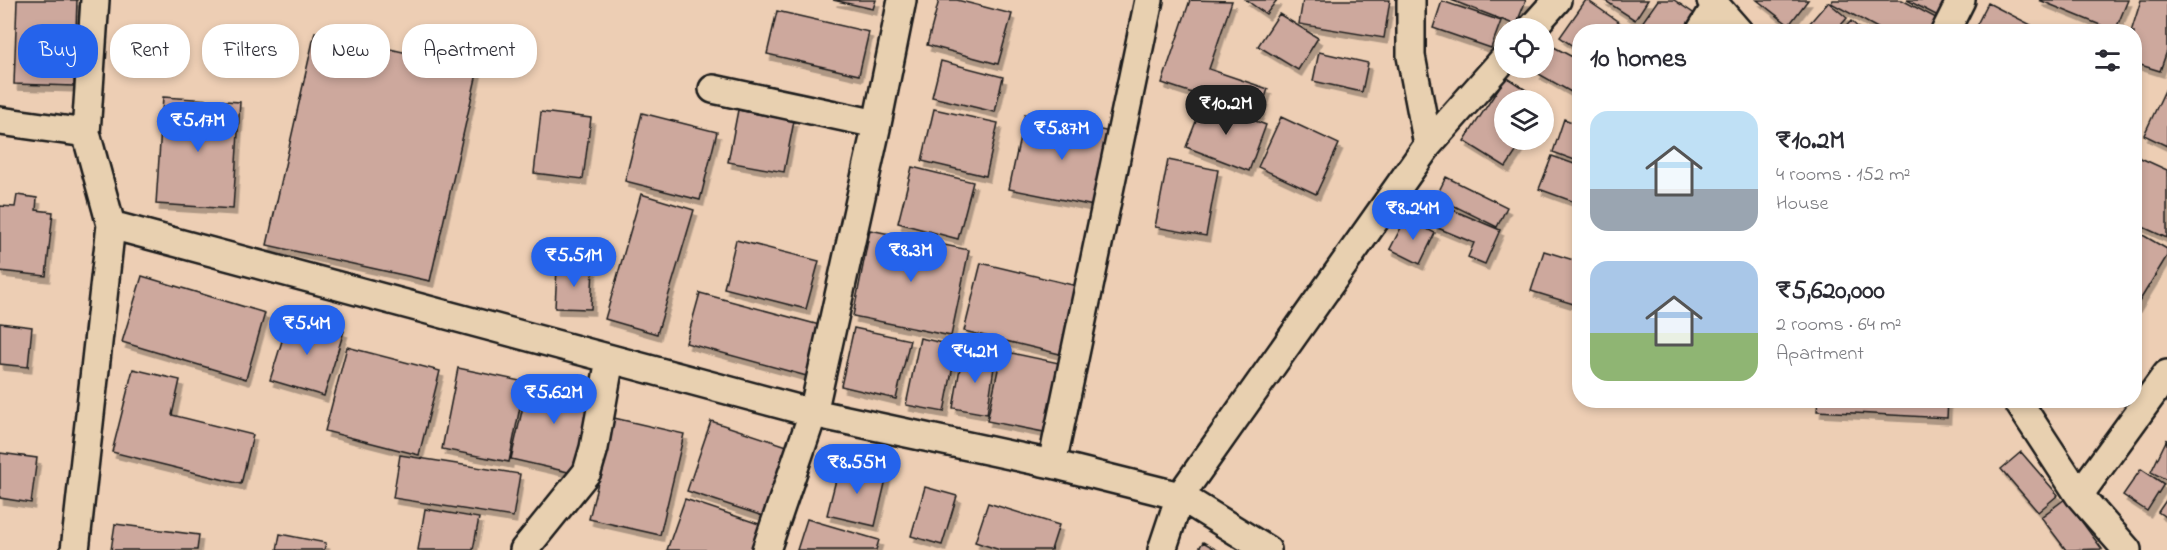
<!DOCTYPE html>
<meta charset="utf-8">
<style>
:root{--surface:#fff;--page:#f7f7f7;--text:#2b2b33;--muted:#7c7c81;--accent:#2563eb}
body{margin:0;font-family:"Indie Flower",sans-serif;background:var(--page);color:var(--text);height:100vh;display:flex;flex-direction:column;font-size:22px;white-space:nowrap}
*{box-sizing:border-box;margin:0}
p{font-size:20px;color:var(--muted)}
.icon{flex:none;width:33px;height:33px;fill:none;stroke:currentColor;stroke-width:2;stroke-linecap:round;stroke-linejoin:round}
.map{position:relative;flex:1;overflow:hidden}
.details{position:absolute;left:1572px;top:24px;width:570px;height:384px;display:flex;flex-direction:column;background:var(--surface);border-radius:24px;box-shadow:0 3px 9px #0003}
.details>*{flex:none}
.hud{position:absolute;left:18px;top:24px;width:570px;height:54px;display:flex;gap:12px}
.buttons{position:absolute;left:1494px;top:18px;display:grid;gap:12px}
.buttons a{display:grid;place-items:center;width:60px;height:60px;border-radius:50%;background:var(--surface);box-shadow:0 3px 9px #0003;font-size:30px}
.price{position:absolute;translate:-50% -51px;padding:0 14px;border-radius:21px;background:var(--accent);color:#fff;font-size:20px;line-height:39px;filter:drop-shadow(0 2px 3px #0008)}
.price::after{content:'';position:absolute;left:50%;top:36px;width:18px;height:14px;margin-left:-9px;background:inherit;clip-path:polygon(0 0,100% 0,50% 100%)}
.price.current{background:#222;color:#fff}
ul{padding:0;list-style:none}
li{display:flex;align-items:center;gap:18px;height:150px;padding:0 18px}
li span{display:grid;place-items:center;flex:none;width:168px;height:120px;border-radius:18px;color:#555}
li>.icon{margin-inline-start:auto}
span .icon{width:72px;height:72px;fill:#fffc;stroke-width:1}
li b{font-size:26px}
h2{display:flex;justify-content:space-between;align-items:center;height:72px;padding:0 18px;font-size:26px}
.chip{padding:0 21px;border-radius:24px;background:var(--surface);box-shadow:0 3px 9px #0003;font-size:21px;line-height:54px}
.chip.current{background:var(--accent);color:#fff}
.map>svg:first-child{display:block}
.building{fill:#cda89d;stroke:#1c1c1c;stroke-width:1.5;filter:url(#shadow)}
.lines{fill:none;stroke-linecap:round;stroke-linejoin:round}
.minor-casing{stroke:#1c1c1c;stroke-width:32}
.minor{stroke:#e8d0b0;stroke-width:27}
</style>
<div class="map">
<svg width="2167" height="550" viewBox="0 0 2167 550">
<defs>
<filter id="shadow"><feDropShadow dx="3.5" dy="6" stdDeviation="0" flood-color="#0004"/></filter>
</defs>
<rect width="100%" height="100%" fill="#edceb4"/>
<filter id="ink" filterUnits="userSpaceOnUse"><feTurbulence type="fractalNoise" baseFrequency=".0167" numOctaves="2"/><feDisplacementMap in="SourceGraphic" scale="12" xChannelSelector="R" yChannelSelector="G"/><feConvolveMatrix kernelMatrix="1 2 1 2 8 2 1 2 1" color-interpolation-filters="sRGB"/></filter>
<g filter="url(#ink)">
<path class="building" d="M17,0H77L74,86L14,84Z
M833,0H876L873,9Z
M939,0H957L1012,14L998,64L927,45Z
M1190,0L1232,1L1209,69L1268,89L1259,115L1162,83Z
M1246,0H1277L1266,14Z
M1303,0H1390L1384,38L1299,24Z
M1451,0H1526L1516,25Z
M1586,0H1587L1633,32H1580V51L1560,37Z
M1604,0H1648L1635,20Z
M1658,0H1674L1699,17L1689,32H1639L1637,30Z
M1757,0H1808L1789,25Z
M1833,0H1902L1936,18L1929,32H1885L1831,3Z
M1907,0H1952L1942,18Z
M2039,0H2128L2115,31Z
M2141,0H2167V51L2160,71L2134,63V32H2131Z
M1442,1L1501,21L1491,48L1433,28Z
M1828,2L1847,18L1835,32H1802Z
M1988,3L2037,28L2035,32H1973Z
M777,11L869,32L859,75L767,54Z
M1279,14L1318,38L1298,70L1258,46Z
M1851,21L1863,32H1841Z
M315,32L478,69L430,281L267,245Z
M1552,46L1580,61V97L1537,73L1540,68H1544V61Z
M1319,52L1368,63L1362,92L1313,81Z
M941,61L1003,77L995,112L932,97Z
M1506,77L1541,100H1504V140H1524L1506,167L1464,141Z
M2167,86V146L2144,135Z
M163,97L240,102L233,209L156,204Z
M1204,101L1266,125L1249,171L1186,147Z
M934,109L998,123L986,176L922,161Z
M738,110L794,121L784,172L728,162Z
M541,112L591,118L583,179L534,173Z
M642,113L717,132L700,200L625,181Z
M1025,114L1115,133L1099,207L1009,189Z
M1281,117L1339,144L1316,194L1258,167Z
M1564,119L1580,125V162L1553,152Z
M2134,155L2167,170V238L2134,223Z
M1552,156L1580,166V204L1539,189Z
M1168,160L1218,170L1206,236L1155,227Z
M912,167L973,182L958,239L898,223Z
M1446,177L1507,207L1497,227L1436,197Z
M641,194L694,210L657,334L605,319Z
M17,195L37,198L36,210L53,212L46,276L0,271V206L15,207Z
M1441,205L1500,230L1485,264L1468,257L1474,243L1433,226Z
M1406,218L1435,233L1420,264L1390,249Z
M870,230L969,250L951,336L853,316Z
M2134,230L2167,249V256L2134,310Z
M736,240L819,261L806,309L724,288Z
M1544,251L1580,262V306L1531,291Z
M981,263L1081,287L1064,355L964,331Z
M557,268L593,269L591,309L555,308Z
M142,276L265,313L246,379L122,342Z
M700,293L827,327L814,378L686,343Z
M290,315L344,331L324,396L270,380Z
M0,323L32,327L28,367L0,364Z
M854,328L910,340L896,399L841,386Z
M920,338L957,346L944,412L906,405Z
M347,347L440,371L419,455L325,431Z
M975,351L996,354L987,414L953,408L961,362L973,364Z
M1002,351L1059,363L1044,432L987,421Z
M458,368L525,382L509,462L442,449Z
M133,369L180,380L172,415L253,435L241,484L112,452Z
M530,376L597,391L577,474L511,459Z
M1818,400H1948L1947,418L1817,411Z
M614,418L684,434L660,535L589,519Z
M711,421L787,446L763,516L687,491Z
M2167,439V480L2151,472Z
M2021,452L2058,495L2038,512L2001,469Z
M0,453L37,458L31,503L0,498Z
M400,455L520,474L513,517L393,498Z
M840,464L887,475L875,526L827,515Z
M2141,469L2164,484L2147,511L2123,495Z
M925,487L957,496L942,545L911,536Z
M685,499L762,525L753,550H667Z
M2065,499L2102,549L2066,550L2041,517Z
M2167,499V518L2158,512Z
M988,503L1059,525L1051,550H1000L975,542Z
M425,509L479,518L473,550H418Z
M807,519L879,540L876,550H797Z
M115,524L199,535L197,550H111Z
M280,534L326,543L324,550H277Z
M1203,542L1217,550H1198Z"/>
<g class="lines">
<g class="minor-casing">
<path id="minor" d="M1411,0V56L1428,145
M1711,0L1739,32
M1532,28L1557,0
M1700,32L1716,6
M1945,32L1961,0
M713,89L877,124
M0,121L86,133L111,225L813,413L1052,464L1180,496L1267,550
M86,133L95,0
M2017,400L2079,495L2127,550
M1052,464L1149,0
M2079,495L2167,374
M75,550L111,225
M524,550L587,472L594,448L610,359
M766,550L813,413L877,124L902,0
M1162,550L1180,496L1428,145L1504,59"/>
</g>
<use href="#minor" class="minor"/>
</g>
</g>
</svg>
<div class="buttons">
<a><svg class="icon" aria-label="locate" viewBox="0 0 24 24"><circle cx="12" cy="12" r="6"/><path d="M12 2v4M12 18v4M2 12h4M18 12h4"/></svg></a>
<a><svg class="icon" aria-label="layers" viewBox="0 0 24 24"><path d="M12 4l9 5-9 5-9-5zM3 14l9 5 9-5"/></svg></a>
</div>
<b class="price current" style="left:1226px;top:136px">₹10.2M</b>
<b class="price" style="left:198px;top:153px">₹5.17M</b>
<b class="price" style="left:1062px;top:161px">₹5.87M</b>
<b class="price" style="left:1413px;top:241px">₹8.24M</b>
<b class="price" style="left:911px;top:283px">₹8.3M</b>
<b class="price" style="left:574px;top:288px">₹5.51M</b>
<b class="price" style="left:307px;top:356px">₹5.4M</b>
<b class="price" style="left:975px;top:384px">₹4.2M</b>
<b class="price" style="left:554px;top:425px">₹5.62M</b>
<b class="price" style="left:857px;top:495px">₹8.55M</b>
<div class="hud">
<a class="chip current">Buy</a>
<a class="chip">Rent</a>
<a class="chip">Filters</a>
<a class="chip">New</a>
<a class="chip">Apartment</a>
</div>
<section class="details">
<h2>10 homes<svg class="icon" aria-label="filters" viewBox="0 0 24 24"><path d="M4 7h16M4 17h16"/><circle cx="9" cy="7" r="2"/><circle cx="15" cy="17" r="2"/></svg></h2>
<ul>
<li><span style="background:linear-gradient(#bfe0f5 65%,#9aa5b1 0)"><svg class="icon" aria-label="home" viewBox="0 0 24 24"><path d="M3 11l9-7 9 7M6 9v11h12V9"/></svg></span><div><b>₹10.2M</b><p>4 rooms · 152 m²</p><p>House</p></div></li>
<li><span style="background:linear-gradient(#a9c7e8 60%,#8fb573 0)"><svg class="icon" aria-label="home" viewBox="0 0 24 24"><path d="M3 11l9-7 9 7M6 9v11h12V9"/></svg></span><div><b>₹5,620,000</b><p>2 rooms · 64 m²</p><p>Apartment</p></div></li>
</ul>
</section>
</div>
